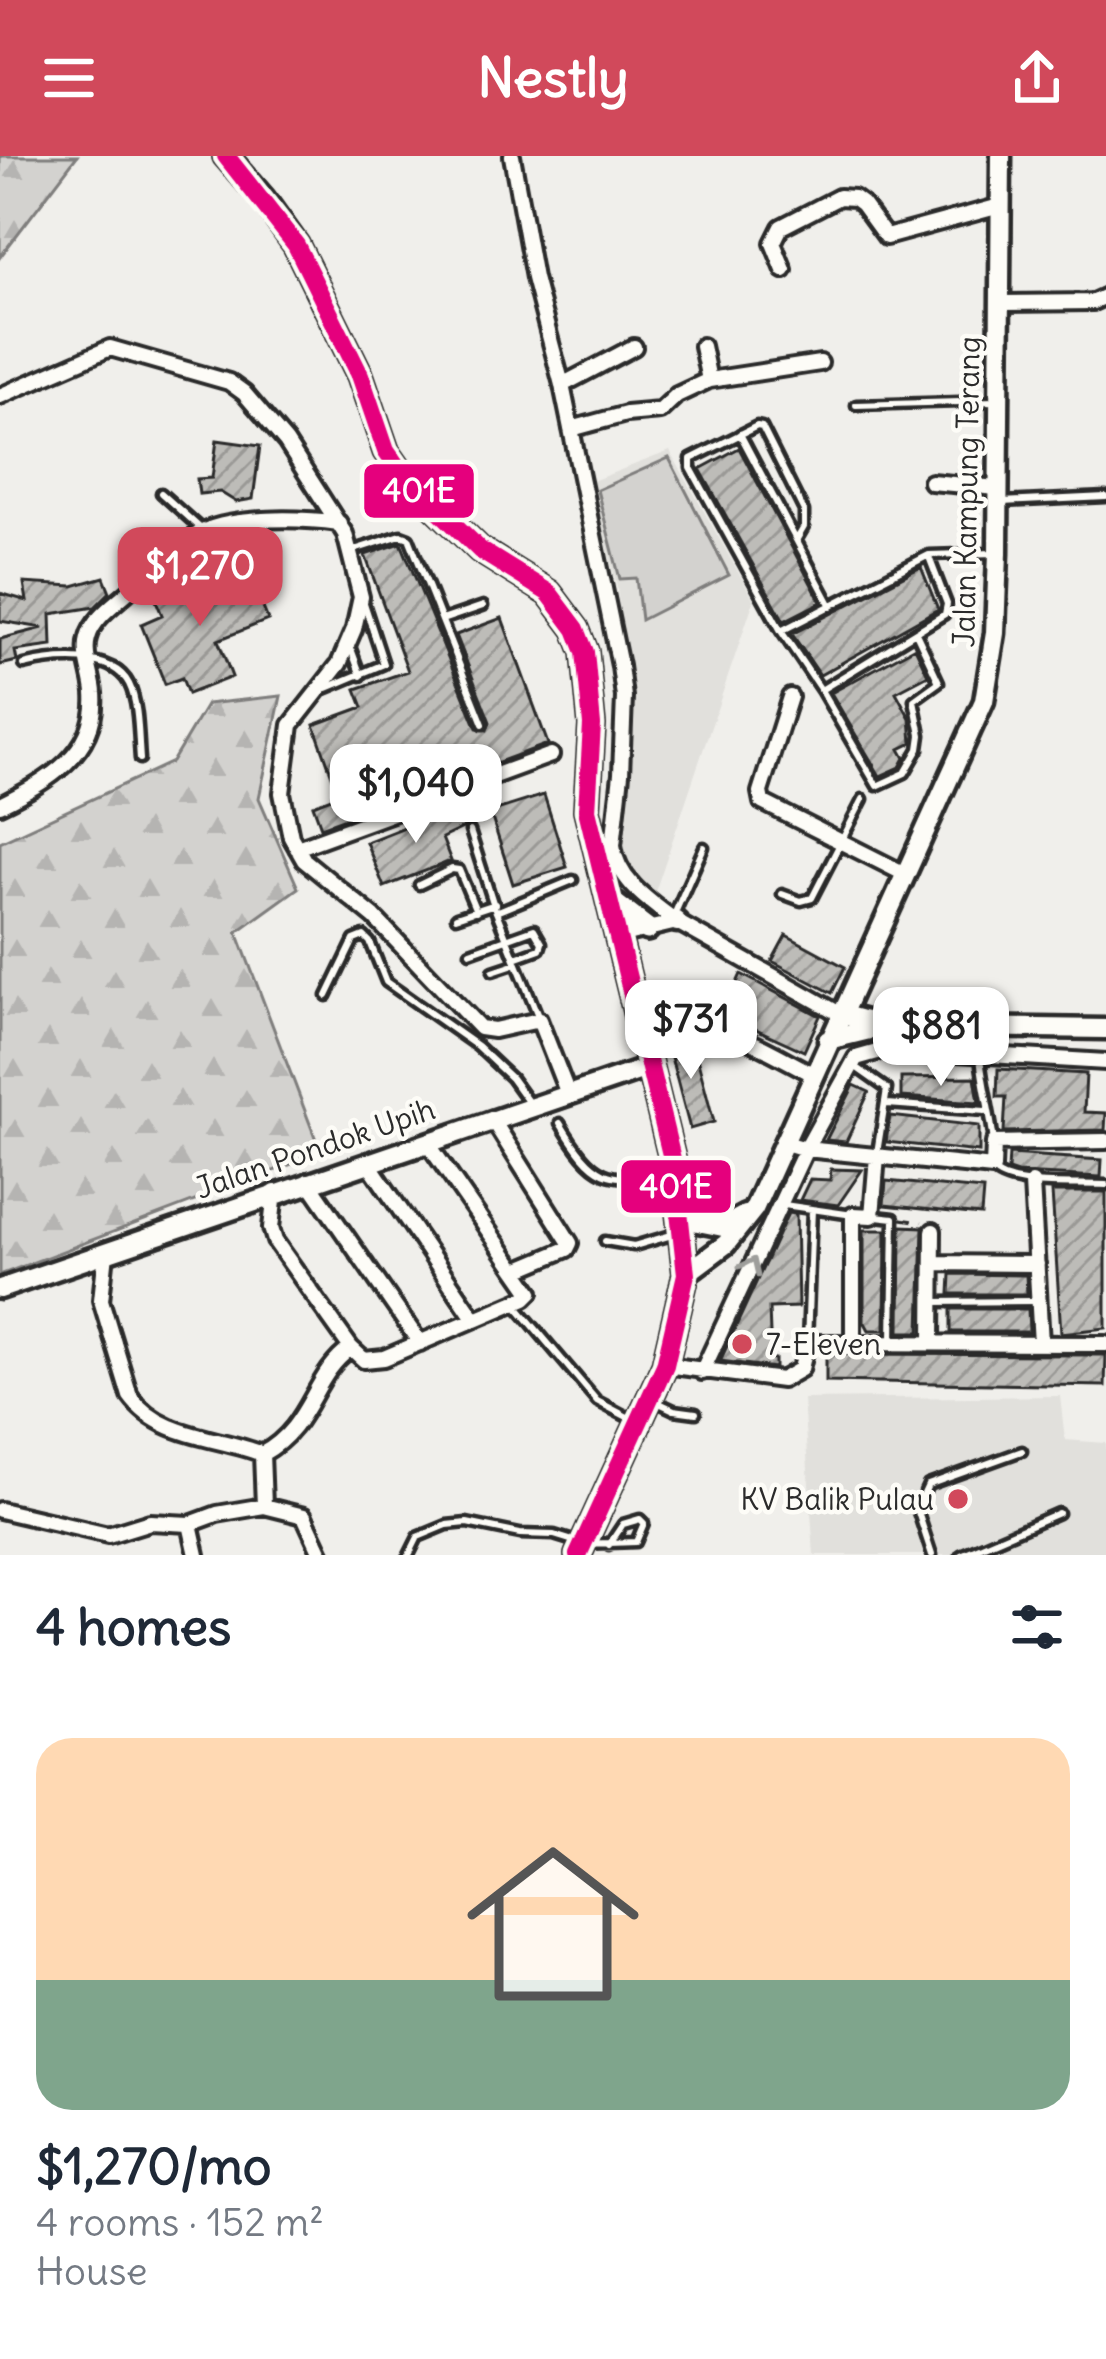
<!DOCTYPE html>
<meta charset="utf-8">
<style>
:root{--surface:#fff;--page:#f2f2f3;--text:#1f2937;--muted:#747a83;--accent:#d1495b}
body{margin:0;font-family:Delius,sans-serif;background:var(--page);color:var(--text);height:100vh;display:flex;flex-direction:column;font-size:45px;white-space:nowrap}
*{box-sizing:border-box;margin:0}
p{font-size:39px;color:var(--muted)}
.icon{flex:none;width:66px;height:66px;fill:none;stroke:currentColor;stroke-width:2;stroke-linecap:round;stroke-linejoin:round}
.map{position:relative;height:1399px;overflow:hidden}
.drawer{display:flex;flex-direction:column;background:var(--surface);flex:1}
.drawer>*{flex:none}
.price{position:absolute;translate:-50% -102px;padding:0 27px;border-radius:24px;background:#fff;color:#222;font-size:39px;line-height:78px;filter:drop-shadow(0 3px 6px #0008)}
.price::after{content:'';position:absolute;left:50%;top:72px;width:36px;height:27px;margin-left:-18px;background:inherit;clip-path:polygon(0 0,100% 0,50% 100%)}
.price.on{background:var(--accent);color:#fff}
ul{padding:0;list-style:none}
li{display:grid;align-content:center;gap:24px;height:636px;padding:0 36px}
li span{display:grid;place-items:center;height:372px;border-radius:36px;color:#555}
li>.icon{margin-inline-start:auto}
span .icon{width:216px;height:216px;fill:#fffc;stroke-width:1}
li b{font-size:51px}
h2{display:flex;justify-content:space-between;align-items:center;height:144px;padding:0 36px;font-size:51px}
header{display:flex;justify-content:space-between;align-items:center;height:156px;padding:0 36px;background:var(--accent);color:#fff;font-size:54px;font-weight:700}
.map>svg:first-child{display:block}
.built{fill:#e1e0dc}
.grass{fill:#d3d2cf;stroke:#7f7e7d;stroke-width:3}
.forest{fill:url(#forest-firs);stroke:#7f7e7d;stroke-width:3}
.building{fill:url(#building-hatch);stroke:#2b2b2b;stroke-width:3}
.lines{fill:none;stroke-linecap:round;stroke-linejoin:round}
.lane-casing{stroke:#2b2b2b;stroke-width:15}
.street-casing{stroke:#2b2b2b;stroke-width:22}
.secondary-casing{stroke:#2b2b2b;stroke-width:27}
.primary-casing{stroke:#2b2b2b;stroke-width:30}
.path{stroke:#2b2b2b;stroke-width:3;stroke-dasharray:12 9;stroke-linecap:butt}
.lane{stroke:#fdfcf7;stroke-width:6}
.street{stroke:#fdfcf7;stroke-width:14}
.secondary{stroke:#fdfcf7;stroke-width:18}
.primary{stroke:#fdfcf7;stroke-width:21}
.bus-1-casing{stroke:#fdfcf7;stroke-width:27}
.bus-1{stroke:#e5007d;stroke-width:18}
.oneway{stroke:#9e9e9b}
.poi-dot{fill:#d1495b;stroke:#fdfcf7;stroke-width:4.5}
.labels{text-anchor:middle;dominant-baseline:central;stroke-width:9;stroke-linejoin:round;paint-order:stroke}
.street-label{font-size:30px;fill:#2b2b2b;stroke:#fdfcf7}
.poi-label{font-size:30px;fill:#2b2b2b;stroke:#fdfcf7;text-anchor:start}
.line-badge{stroke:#fdfcf7;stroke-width:4.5}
.badge-label{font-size:33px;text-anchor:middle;font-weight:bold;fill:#fff}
</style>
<header><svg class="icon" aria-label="menu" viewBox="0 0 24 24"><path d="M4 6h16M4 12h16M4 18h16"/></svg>Nestly<svg class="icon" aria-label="share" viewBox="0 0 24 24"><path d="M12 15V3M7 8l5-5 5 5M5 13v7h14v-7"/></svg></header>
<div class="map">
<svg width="1106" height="1399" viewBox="0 0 1106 1399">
<defs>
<pattern id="forest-firs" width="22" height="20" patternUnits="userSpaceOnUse" patternTransform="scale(3)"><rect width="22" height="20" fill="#d3d2cf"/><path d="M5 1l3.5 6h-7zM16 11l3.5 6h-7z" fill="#b5b4b2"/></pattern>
<pattern id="building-hatch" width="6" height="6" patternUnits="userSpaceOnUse" patternTransform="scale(3)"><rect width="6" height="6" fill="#bdbcb8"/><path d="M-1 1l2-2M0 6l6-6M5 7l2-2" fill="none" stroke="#9a9996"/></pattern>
</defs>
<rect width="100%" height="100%" fill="#f0efeb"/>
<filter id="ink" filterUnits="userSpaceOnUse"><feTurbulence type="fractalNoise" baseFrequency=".00833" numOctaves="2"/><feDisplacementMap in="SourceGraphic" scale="24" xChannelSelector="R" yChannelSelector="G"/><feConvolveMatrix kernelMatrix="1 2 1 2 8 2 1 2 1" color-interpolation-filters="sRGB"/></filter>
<g filter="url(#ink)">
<path class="built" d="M670,295L754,444L655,736L620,704V676L632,616L631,570L617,432L592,325Z
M1060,1240L1065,1284L1106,1287V1399H814L803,1243Z"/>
<path class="grass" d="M669,302L729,419L641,464L636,422L620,423L597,334Z"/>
<path class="forest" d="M0,0H77L0,101Z
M281,540L259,642L298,732L237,776L321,997L0,1119V686L172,606L207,548Z"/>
<path class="building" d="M217,284L260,290L253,343L236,346L220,336L199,338L197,323L212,322Z
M739,292L821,446L784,465L700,313Z
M401,387L477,572L487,574L490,566L456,479L502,462L548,588L321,671L313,649L339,639L314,569L363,551L356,533L408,515L365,399Z
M921,411L938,453L820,519L792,478Z
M230,412L240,438L255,432L268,464L218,484L232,521L188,538L182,522L165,528L141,468L162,459L155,442Z
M104,421L110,436L95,451L51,458L52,490L15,495L17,505L0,509V483L43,472L0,465V437L27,445L24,427L73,430Z
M915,491L928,519L896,536L910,562L912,587L900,593L905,602L900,611L880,620L831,537Z
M544,639L567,711L513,728L490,656Z
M463,648L471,668L442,682L451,705L384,731L366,686Z
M786,779L845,811L832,837L772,805Z
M741,818L820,860L804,895L723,858Z
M691,879L714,966L690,973L667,886Z
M998,913L1086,918L1084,956L1106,957L1105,974L1004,976L1006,941H997Z
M975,921L979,946L901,941V922Z
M854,929L869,936L846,986L826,984Z
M890,960L979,970V996L886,986Z
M1009,998L1102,1004L1101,1021L1017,1017L1008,1014Z
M831,1013L862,1014L838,1049L800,1044L810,1023L830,1024Z
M886,1025L983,1034L981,1059L884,1049Z
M1052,1036H1106V1172L1061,1177Z
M788,1057L796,1058L798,1151L769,1152L771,1203H775V1212L720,1205Z
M901,1070L923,1071L920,1176H900Z
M864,1074H886L885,1174H869L864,1165Z
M951,1118L1026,1119L1027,1138H950Z
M951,1153H1028L1029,1176H951Z
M826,1198L1106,1199L1105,1230L826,1225Z"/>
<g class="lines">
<g class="lane-casing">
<path id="lane" d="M856,249L995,245
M740,278L831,450
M161,337L201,373
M1002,346L1106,341
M797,383L804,371V355L762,271L757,270L691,303V312L781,475L821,534L877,630L905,617L919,593L921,579L914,544L939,526L916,477
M351,395L401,379L409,382L483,568
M442,464L483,450
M781,475L929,399L994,397
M350,490L361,520
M24,509C53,502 112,495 129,528C139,548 138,580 140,603
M327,532L384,508L363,444
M821,534L945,458L947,448L929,401
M470,675L496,756L538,860
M419,729L452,713L459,714L476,755
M782,738L801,745L812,742L863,643
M496,756L573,724
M674,759L704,691
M456,761L495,748
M470,796L534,773L542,787L540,793L515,802
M493,815L517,807
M327,840L354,784L364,780L370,786L386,826L477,890L511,922L529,947
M980,901C983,931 991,958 994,987
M853,909L887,933L877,997
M887,948L985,955
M560,967C593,1022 608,1032 671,1012
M994,1015C1013,1033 1078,1027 1106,1029
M784,1049L853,1059
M876,1060L894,1062L892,1185
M605,1085L634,1090L675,1078
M513,1146L597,1245L635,1265
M934,1146L1035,1145
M807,1187L812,1053
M653,1244L674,1254L696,1257
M409,1399L418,1381L447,1369L467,1367L520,1378L554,1379L583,1388L636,1386L644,1367L640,1363L623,1368L609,1389
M932,1399L917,1353L928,1329L1022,1295
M961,1399L1058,1357"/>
</g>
<g class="street-casing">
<path id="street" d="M512,0L534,122L562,229L620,510L624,541L621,618L613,689C617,723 646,743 673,763
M784,114L773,87L781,71L839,41L854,42L862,48L886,81L1000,50
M1000,147L1093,146L1106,140
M702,190L709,224
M562,229L634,191
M0,240L110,192L229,226L244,237L286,286L345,378L361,441L354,473L339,508L291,569L282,637L291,681L304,704L374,761L480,872L494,874L539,864L568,938
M571,273L626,258L660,255L677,239L709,224L820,207
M931,326L997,332
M790,541L760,636L762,646L903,717
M0,649C46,626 99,597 94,537C93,520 83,499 88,482C93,462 115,448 130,434C151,414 175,390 202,376C235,360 302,362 339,367
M297,692L551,599
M618,780L677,766L840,858
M645,889C655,881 665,870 677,867C709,857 782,903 813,918
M492,963L570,1087L567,1093L517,1114
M782,986L806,993L993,1012L994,987L1106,985
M367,1005L474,1162
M308,1025L420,1187
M1032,1027L1041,1188
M275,1036L271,1072L275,1085L351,1192L364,1204L384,1202L525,1142L531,1136L427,986
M106,1097L101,1144L130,1240C161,1283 218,1280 262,1298L264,1350
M933,1107L1037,1108
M853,1185V1059L872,1060L877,1000
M932,1186L933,1075
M665,1209L782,1224L801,1213L807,1187L1106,1188
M702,1216L806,993L856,902L888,893L1106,906
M262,1298C313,1270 311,1220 351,1192
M0,1354L108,1379L150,1366L190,1368L217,1358L264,1350L304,1360L322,1399
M190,1368L197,1399"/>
</g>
<g class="secondary-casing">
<path id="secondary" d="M673,763L677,766
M840,858L885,870L1106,873
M828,884L882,871
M683,1063L723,1071L745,1059
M686,1118L726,1088L754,1053L984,545L995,477L998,397L1001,0
M0,1133L650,911"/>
</g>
<g class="primary-casing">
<path id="primary" d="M226,0L263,43L296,89L360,219L386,295L402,318L480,394L549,437L576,473L585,496L592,569L587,654L674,1011L686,1118L665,1209L578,1399
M609,744L647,773"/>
</g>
<path class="path" d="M901,1063L922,1066"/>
<use href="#lane" class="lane"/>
<use href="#street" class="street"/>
<use href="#secondary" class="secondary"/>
<use href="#primary" class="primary"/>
<g class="bus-1-casing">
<path id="bus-1" d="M226,0L296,89L360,219L386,295L402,318L480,394L549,437L576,473L585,496L592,569L587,654L674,1011L686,1118L665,1209L578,1399"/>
</g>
<use href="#bus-1" class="bus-1"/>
</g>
<defs><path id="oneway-chevron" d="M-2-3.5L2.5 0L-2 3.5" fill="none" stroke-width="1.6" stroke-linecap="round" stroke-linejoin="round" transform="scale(3)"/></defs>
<use class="oneway" href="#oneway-chevron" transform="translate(751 1110) rotate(-65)"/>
</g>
<g class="poi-dot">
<circle cx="742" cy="1188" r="12"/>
<circle cx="958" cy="1343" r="12"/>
</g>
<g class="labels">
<g class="street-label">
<text transform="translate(966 336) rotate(-89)">Jalan Kampung Terang</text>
<text transform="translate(315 992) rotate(-19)">Jalan Pondok Upih</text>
</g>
<g class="poi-label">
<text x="766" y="1188">7-Eleven</text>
<text x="934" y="1343" text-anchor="end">KV Balik Pulau</text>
</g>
</g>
<g class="line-badge">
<rect x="362" y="306" width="114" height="58" rx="12" fill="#e5007d"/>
<rect x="619" y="1002" width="114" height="57" rx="12" fill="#e5007d"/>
</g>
<g class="badge-label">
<text x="419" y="346">401E</text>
<text x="676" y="1042">401E</text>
</g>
</svg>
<b class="price on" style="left:200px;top:473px">$1,270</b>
<b class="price" style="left:416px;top:690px">$1,040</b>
<b class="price" style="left:691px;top:926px">$731</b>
<b class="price" style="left:941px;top:933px">$881</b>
</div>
<section class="drawer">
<h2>4 homes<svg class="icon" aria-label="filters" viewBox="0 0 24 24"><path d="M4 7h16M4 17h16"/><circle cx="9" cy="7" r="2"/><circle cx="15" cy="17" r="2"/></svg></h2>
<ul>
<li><span style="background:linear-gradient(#ffd9b3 65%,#7fa58c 0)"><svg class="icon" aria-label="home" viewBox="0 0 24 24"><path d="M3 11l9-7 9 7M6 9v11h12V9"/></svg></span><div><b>$1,270/mo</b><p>4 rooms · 152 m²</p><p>House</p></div></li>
</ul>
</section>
